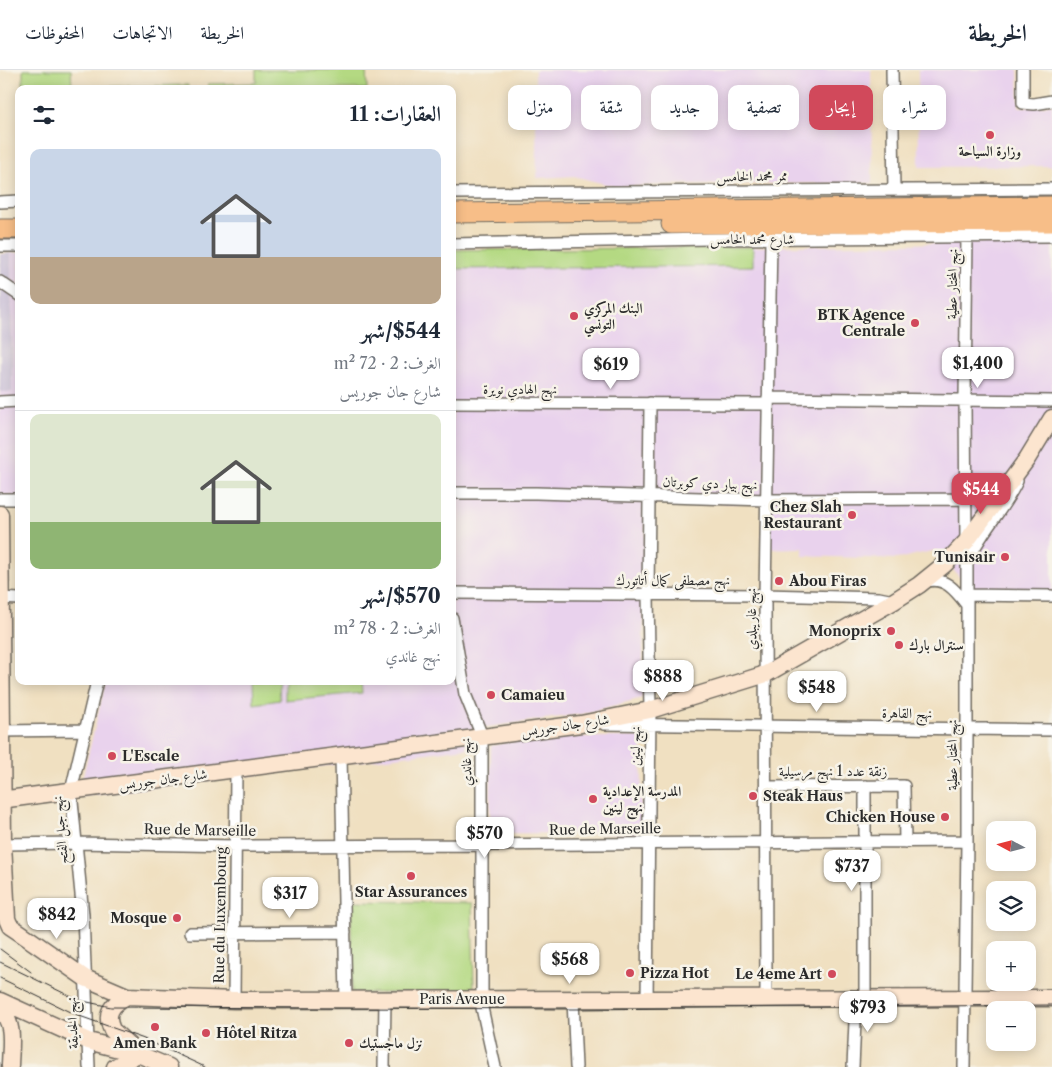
<!DOCTYPE html>
<html lang="ar">
<meta charset="utf-8">
<style>
:root{--surface:#fff;--page:#f6f6f7;--text:#1f2937;--muted:#747a83;--line:#e0e1e3;--accent:#d1495b}
body{margin:0;font-family:"Libre Caslon Text",Amiri,serif;background:var(--page);color:var(--text);direction:rtl;height:100vh;display:flex;flex-direction:column;font-size:19px;white-space:nowrap}
*{box-sizing:border-box;margin:0}
p{font-size:16px;color:var(--muted)}
.icon{flex:none;width:28px;height:28px;fill:none;stroke:currentColor;stroke-width:2;stroke-linecap:round;stroke-linejoin:round}
.map{position:relative;flex:1;overflow:hidden;direction:ltr}
.details{position:absolute;left:15px;top:15px;width:441px;height:600px;display:flex;flex-direction:column;background:var(--surface);border-radius:10px;box-shadow:0 2px 12px #0003;direction:rtl}
.details>*{flex:none}
.top-card{position:absolute;left:471px;top:15px;width:475px;height:45px;direction:rtl;display:flex;gap:10px}
.needle{width:32px;rotate:277deg}
.fabs{position:absolute;left:986px;top:751px;display:grid;gap:10px}
.fabs a{display:grid;place-items:center;width:50px;height:50px;border-radius:10px;background:var(--surface);box-shadow:0 2px 12px #0003;font-size:25px}
.price{position:absolute;translate:-50% -42px;padding:0 11px;border-radius:10px;background:#fff;color:#222;font-size:16px;line-height:32px;filter:drop-shadow(0 1px 2px #0008)}
.price::after{content:'';position:absolute;left:50%;top:30px;width:15px;height:11px;margin-left:-8px;background:inherit;clip-path:polygon(0 0,100% 0,50% 100%)}
.price.selected{background:var(--accent);color:#fff}
ul{padding:0;list-style:none}
li{display:grid;align-content:center;gap:10px;height:265px;padding:0 15px}
li+li{border-top:1px solid var(--line)}
li span{display:grid;place-items:center;height:155px;border-radius:10px;color:#555}
li>.icon{margin-inline-start:auto}
span .icon{width:90px;height:90px;fill:#fffc;stroke-width:1}
li b{font-size:21px}
h2{display:flex;justify-content:space-between;align-items:center;height:60px;padding:0 15px;font-size:21px}
.pill{padding:0 18px;border-radius:10px;background:var(--surface);box-shadow:0 2px 12px #0003;font-size:18px;line-height:45px}
.pill.selected{background:var(--accent);color:#fff}
header{display:flex;align-items:center;gap:30px;box-sizing:border-box;height:70px;padding:0 25px;background:var(--surface);border-bottom:1px solid var(--line)}
header strong{font-size:24px}
nav{display:flex;gap:28px;margin-inline-start:auto;font-size:18px}
.map>svg:first-child{display:block}
.built{fill:#e9d2ed}
.industrial{fill:#c9bfd7}
.green{fill:#b4d982;stroke:#708256}
.lines{fill:none;stroke-linecap:round;stroke-linejoin:round}
.street-casing{stroke:#706a60;stroke-width:14}
.secondary-casing{stroke:#706a60;stroke-width:19}
.primary-casing{stroke:#706a60;stroke-width:21}
.street{stroke:#fff;stroke-width:11}
.secondary{stroke:#fce5cf;stroke-width:16}
.primary{stroke:#f7be88;stroke-width:19}
.tram{stroke:#2b2b2b;stroke-width:1}
.poi-dot{fill:#d1495b;stroke:#f7f3e8;stroke-width:2}
.labels{text-anchor:middle;dominant-baseline:central;stroke-width:5;stroke-linejoin:round;paint-order:stroke}
.poi-label{font-size:14px;font-weight:bold;fill:#2b2b2b;stroke:#f7f3e8;text-anchor:start}
.street-label{font-size:14px;fill:#2b2b2b;stroke:#f7f3e8}
</style>
<header>
<strong>الخريطة</strong>
<nav><a>الخريطة</a><a>الاتجاهات</a><a>المحفوظات</a></nav>
</header>
<div class="map">
<svg width="1052" height="997" viewBox="0 0 1052 997">
<rect width="100%" height="100%" fill="#f7f3e8"/>
<filter id="ink" filterUnits="userSpaceOnUse"><feTurbulence type="fractalNoise" baseFrequency=".02" numOctaves="2"/><feDisplacementMap in="SourceGraphic" scale="10" xChannelSelector="R" yChannelSelector="G"/><feConvolveMatrix kernelMatrix="1 2 1 2 8 2 1 2 1" color-interpolation-filters="sRGB"/></filter>
<filter id="wash" filterUnits="userSpaceOnUse"><feTurbulence type="fractalNoise" baseFrequency=".0096" numOctaves="4" result="noise"/><feDisplacementMap in="SourceGraphic" scale="20" xChannelSelector="R" yChannelSelector="G"/><feGaussianBlur stdDeviation="1.12" result="paint"/><feColorMatrix in="noise" values="0 0 0 0 0 0 0 0 0 0 0 0 0 0 0 0 0 1.4 0 .05"/><feComposite in="paint" operator="in"/></filter>
<g filter="url(#wash)">
<rect width="100%" height="100%" fill="#f0e0c1"/>
<path class="built" d="M535,0H871L872,113L675,114L617,117L574,106L537,108Z
M918,0H1018L1019,37L1044,36L1052,34V96L919,97Z
M1052,171V521L971,520L936,480L897,489L803,486V478L762,479V434L646,431L642,628L581,644L465,660L467,678L78,727L106,611H452L453,180L753,177Z
M11,183H19V438H13L12,425H0V322H12Z
M562,667H642L641,764L490,763L491,676L524,669H552Z"/>
<path class="industrial" d="M11,183L12,322H0V184Z"/>
<path class="green" d="M23,0H71L72,17L188,15V19H23Z
M256,0H366L367,19H208V14L256,13Z
M753,177V196L453,199V180Z
M253,611H279L280,630L254,634Z
M285,611H361L362,623L285,630Z
M351,831L472,833L474,922L352,923Z"/>
</g>
<g filter="url(#ink)">
<g class="lines">
<g class="street-casing">
<path id="street" d="M892,0L894,120
M1023,0V33L1034,34L1052,31
M452,123L1052,119
M0,132L19,131
M452,174L709,169L1052,166
M0,176H19
M0,212L19,225
M768,328L1052,331
M0,332L19,331
M452,333L768,334
M452,423H536L767,430L966,429
M0,429H19
M966,472L965,329L967,167
M925,512C944,505 956,521 967,535
M452,523L765,525L879,528L894,531
M967,525L1052,526
M0,528L19,529
M452,548L465,624L482,666V938L495,997
M604,654L1052,660
M0,661L85,660
M341,686L346,929
M865,716V929
M767,717L904,716L905,772
M3,774L76,773L236,776L482,775L967,771
M190,863L345,862
M766,929L765,525L771,170
M234,930L236,700
M573,930L576,997
M647,930L650,640L648,525L650,333
M89,997L83,845L71,721L97,611
M384,997L385,929
M853,997L856,929
M964,997L967,771V493C979,463 1004,440 1017,411"/>
</g>
<g class="secondary-casing">
<path id="secondary" d="M0,444L3,774L7,849L10,856L19,862L85,908L127,926L234,930L1052,928
M0,730L581,654L650,640L766,604L894,531L919,515L945,494L966,472L1027,389L1052,348
M0,931L88,971L138,984L169,997
M0,940C16,953 10,978 10,997
M115,997L138,984L112,960C104,943 112,934 127,926"/>
</g>
<g class="primary-casing">
<path id="primary" d="M452,143L1052,136
M671,154L1052,152
M0,159H19"/>
</g>
<use href="#street" class="street"/>
<use href="#secondary" class="secondary"/>
<use href="#primary" class="primary"/>
<path class="tram" d="M0,879L31,902
M0,892L78,930L111,937L574,939L1052,935
M0,908L74,944L144,969L205,997"/>
</g>
</g>
<g class="poi-dot">
<circle cx="990" cy="65" r="5"/>
<circle cx="574" cy="246" r="5"/>
<circle cx="915" cy="253" r="5"/>
<circle cx="852" cy="445" r="5"/>
<circle cx="1005" cy="487" r="5"/>
<circle cx="779" cy="511" r="5"/>
<circle cx="891" cy="561" r="5"/>
<circle cx="899" cy="575" r="5"/>
<circle cx="491" cy="625" r="5"/>
<circle cx="112" cy="686" r="5"/>
<circle cx="753" cy="726" r="5"/>
<circle cx="593" cy="729" r="5"/>
<circle cx="945" cy="747" r="5"/>
<circle cx="411" cy="806" r="5"/>
<circle cx="177" cy="848" r="5"/>
<circle cx="630" cy="903" r="5"/>
<circle cx="832" cy="904" r="5"/>
<circle cx="155" cy="957" r="5"/>
<circle cx="206" cy="963" r="5"/>
<circle cx="349" cy="973" r="5"/>
</g>
<g class="labels">
<g class="poi-label">
<text x="990" y="81" text-anchor="middle">وزارة السياحة</text>
<text x="584" y="238">البنك المركزي<tspan x="584" dy="16">التونسي</tspan></text>
<text x="905" y="245" text-anchor="end">BTK Agence<tspan x="905" dy="16">Centrale</tspan></text>
<text x="842" y="437" text-anchor="end">Chez Slah<tspan x="842" dy="16">Restaurant</tspan></text>
<text x="995" y="487" text-anchor="end">Tunisair</text>
<text x="789" y="511">Abou Firas</text>
<text x="881" y="561" text-anchor="end">Monoprix</text>
<text x="909" y="575">سنترال بارك</text>
<text x="501" y="625">Camaieu</text>
<text x="122" y="686">L'Escale</text>
<text x="603" y="721">المدرسة الإعدادية<tspan x="603" dy="16">نهج لينين</tspan></text>
<text x="763" y="726">Steak Haus</text>
<text x="935" y="747" text-anchor="end">Chicken House</text>
<text x="411" y="822" text-anchor="middle">Star Assurances</text>
<text x="167" y="848" text-anchor="end">Mosque</text>
<text x="640" y="903">Pizza Hot</text>
<text x="822" y="904" text-anchor="end">Le 4eme Art</text>
<text x="216" y="963">Hôtel Ritza</text>
<text x="155" y="973" text-anchor="middle">Amen Bank</text>
<text x="359" y="973">نزل ماجستيك</text>
</g>
<g class="street-label">
<text transform="translate(752 106) rotate(-1)">ممر محمد الخامس</text>
<text x="752" y="169">شارع محمد الخامس</text>
<text transform="translate(952 214) rotate(-89)">نهج المختار عطية</text>
<text x="520" y="319">نهج الهادي نويرة</text>
<text transform="translate(710 413) rotate(2)">نهج بيار دي كوبرتان</text>
<text x="673" y="510">نهج مصطفى كمال أتاتورك</text>
<text transform="translate(751 549) rotate(-90)">نهج غاريبلدي</text>
<text transform="translate(907 643) rotate(1)">نهج القاهرة</text>
<text transform="translate(565 655) rotate(-8)">شارع جان جوريس</text>
<text transform="translate(635 676) rotate(-89)">نهج لينين</text>
<text transform="translate(952 685) rotate(-90)">نهج المختار عطية</text>
<text transform="translate(466 692) rotate(-92)">نهج غاندي</text>
<text x="833" y="701">زنقة عدد 1 نهج مرسيلية</text>
<text transform="translate(163 709) rotate(-7)">شارع جان جوريس</text>
<text transform="translate(605 759) rotate(-1)">Rue de Marseille</text>
<text transform="translate(60 760) rotate(-95)">نهج جبل الفتح</text>
<text transform="translate(200 760) rotate(1)">Rue de Marseille</text>
<text transform="translate(220 845) rotate(-89)">Rue du Luxembourg</text>
<text x="462" y="929">Paris Avenue</text>
<text transform="translate(72 953) rotate(-92)">نهج الحديقة</text>
</g>
</g>
</svg>
<div class="fabs">
<a><svg class="needle" viewBox="-14 -14 28 28"><path d="M0-13l5 13h-10z" fill="#e53935"/><path d="M0 13l5-13h-10z" fill="#747a83"/></svg></a>
<a><svg class="icon" aria-label="layers" viewBox="0 0 24 24"><path d="M12 4l9 5-9 5-9-5zM3 14l9 5 9-5"/></svg></a>
<a>+</a>
<a>−</a>
</div>
<b class="price" style="left:978px;top:319px">$1,400</b>
<b class="price" style="left:611px;top:320px">$619</b>
<b class="price selected" style="left:981px;top:445px">$544</b>
<b class="price" style="left:663px;top:632px">$888</b>
<b class="price" style="left:817px;top:643px">$548</b>
<b class="price" style="left:485px;top:789px">$570</b>
<b class="price" style="left:852px;top:822px">$737</b>
<b class="price" style="left:290px;top:849px">$317</b>
<b class="price" style="left:57px;top:870px">$842</b>
<b class="price" style="left:570px;top:915px">$568</b>
<b class="price" style="left:868px;top:963px">$793</b>
<div class="top-card">
<a class="pill">شراء</a>
<a class="pill selected">إيجار</a>
<a class="pill">تصفية</a>
<a class="pill">جديد</a>
<a class="pill">شقة</a>
<a class="pill">منزل</a>
</div>
<section class="details">
<h2>العقارات: 11<svg class="icon" aria-label="filters" viewBox="0 0 24 24"><path d="M4 7h16M4 17h16"/><circle cx="9" cy="7" r="2"/><circle cx="15" cy="17" r="2"/></svg></h2>
<ul>
<li><span style="background:linear-gradient(#c9d6e8 70%,#b9a48a 0)"><svg class="icon" aria-label="home" viewBox="0 0 24 24"><path d="M3 11l9-7 9 7M6 9v11h12V9"/></svg></span><div><b>$544/شهر</b><p>الغرف: 2 · 72 m²</p><p>شارع جان جوريس</p></div></li>
<li><span style="background:linear-gradient(#dfe7d0 70%,#8fb573 0)"><svg class="icon" aria-label="home" viewBox="0 0 24 24"><path d="M3 11l9-7 9 7M6 9v11h12V9"/></svg></span><div><b>$570/شهر</b><p>الغرف: 2 · 78 m²</p><p>نهج غاندي</p></div></li>
</ul>
</section>
</div>
